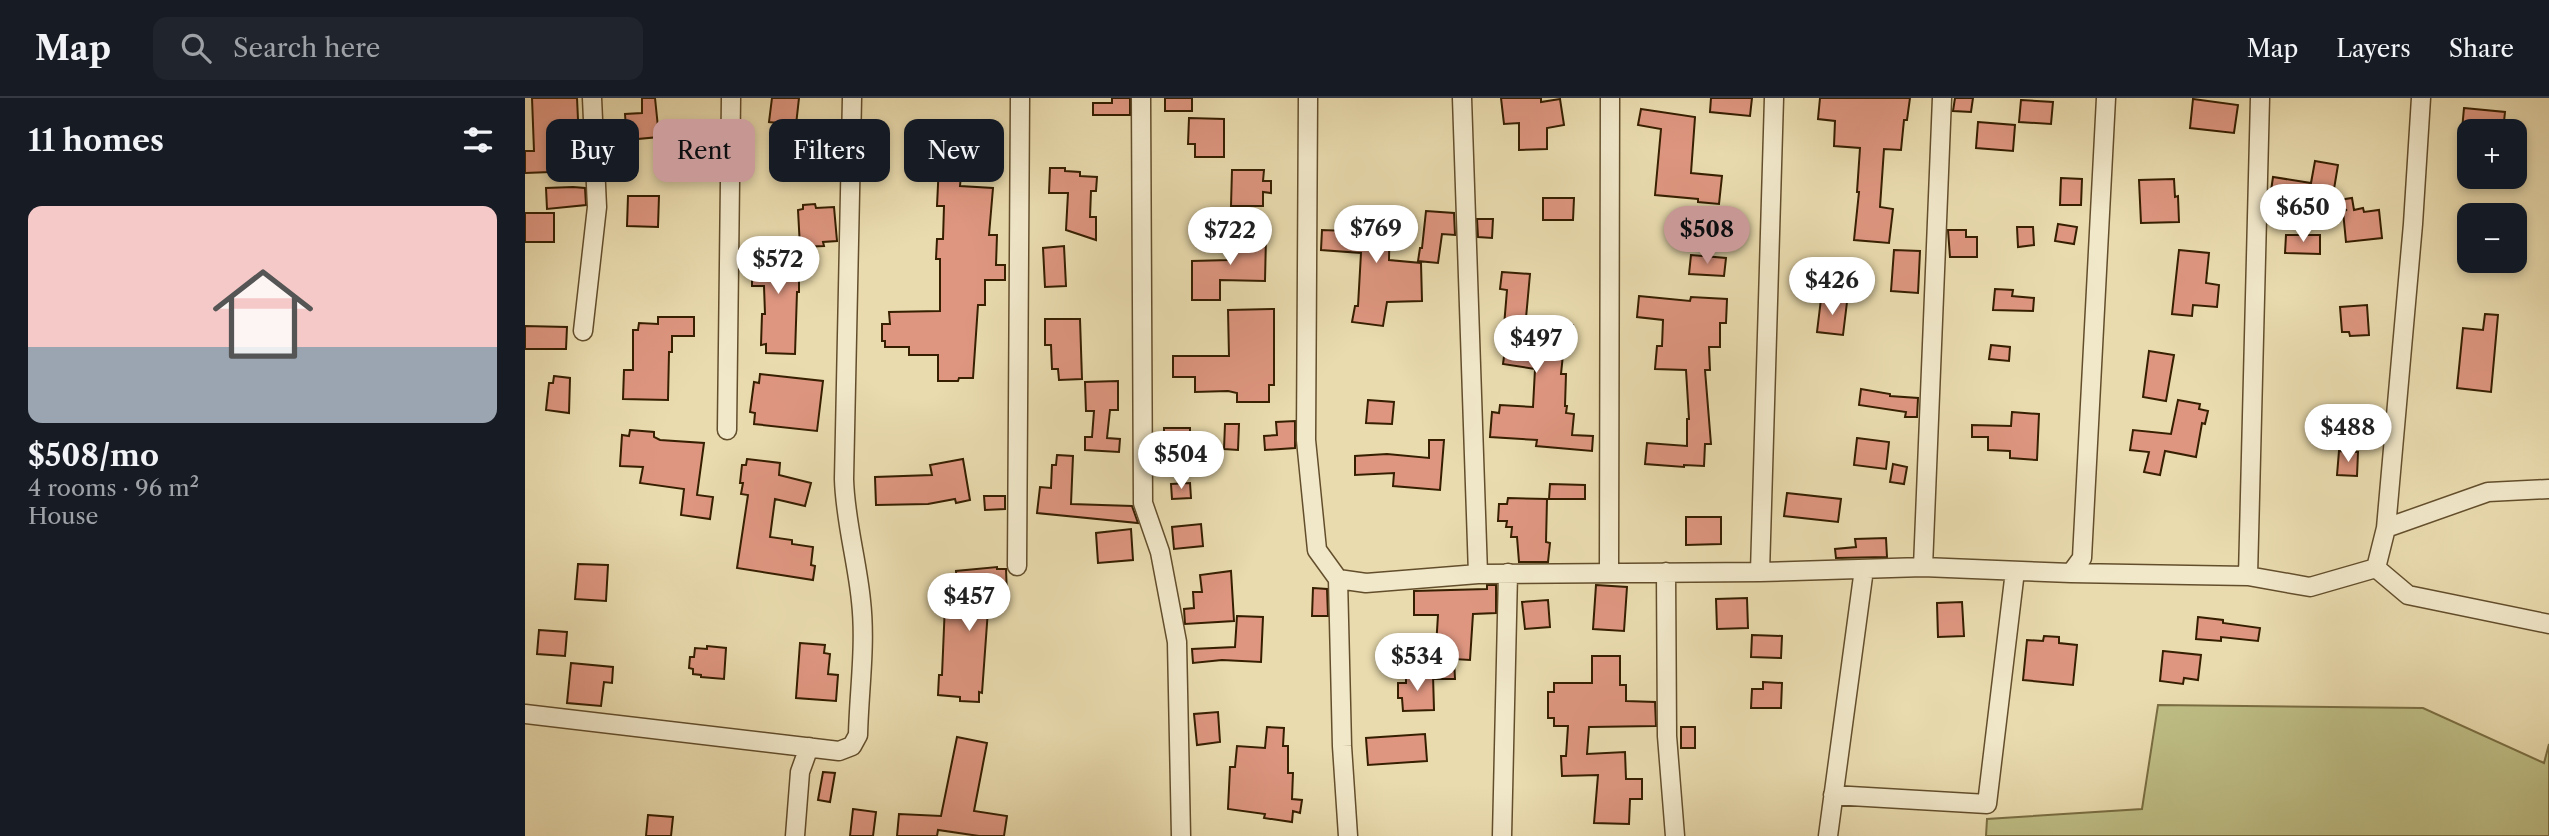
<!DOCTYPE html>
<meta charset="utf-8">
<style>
:root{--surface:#171b24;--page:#20242c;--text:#f1f3f6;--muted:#9ea1a6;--line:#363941;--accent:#c59692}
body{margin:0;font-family:"Libre Caslon Text",serif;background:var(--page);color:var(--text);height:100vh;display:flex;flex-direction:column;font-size:26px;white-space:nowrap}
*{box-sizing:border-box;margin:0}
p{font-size:23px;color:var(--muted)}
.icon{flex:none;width:38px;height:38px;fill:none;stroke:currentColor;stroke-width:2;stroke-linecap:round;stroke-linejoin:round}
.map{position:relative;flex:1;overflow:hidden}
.details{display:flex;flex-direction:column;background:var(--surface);width:525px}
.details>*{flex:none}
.banner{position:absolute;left:21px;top:21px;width:665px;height:63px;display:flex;gap:14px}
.tools{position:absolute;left:1932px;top:21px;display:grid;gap:14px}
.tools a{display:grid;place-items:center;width:70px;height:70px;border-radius:14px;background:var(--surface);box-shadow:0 4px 10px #0003;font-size:35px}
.price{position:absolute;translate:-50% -60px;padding:0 16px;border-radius:24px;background:#fff;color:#222;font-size:23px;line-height:46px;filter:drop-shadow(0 2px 4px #0008)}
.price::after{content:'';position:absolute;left:50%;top:42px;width:21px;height:16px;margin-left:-10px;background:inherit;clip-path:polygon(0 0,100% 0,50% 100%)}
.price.current{background:var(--accent);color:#111}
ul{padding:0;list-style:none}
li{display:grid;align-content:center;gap:14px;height:371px;padding:0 28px}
li span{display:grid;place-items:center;height:217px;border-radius:14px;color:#555}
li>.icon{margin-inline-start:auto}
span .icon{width:126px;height:126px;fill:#fffc;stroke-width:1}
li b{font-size:30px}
h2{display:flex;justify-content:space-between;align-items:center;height:84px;padding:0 28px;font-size:30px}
.tag{padding:0 24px;border-radius:14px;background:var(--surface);box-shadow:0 4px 10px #0003;font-size:24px;line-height:63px}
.tag.current{background:var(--accent);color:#111}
header{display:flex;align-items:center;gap:42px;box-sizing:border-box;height:98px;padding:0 35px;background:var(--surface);border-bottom:2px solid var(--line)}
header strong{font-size:33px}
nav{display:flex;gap:38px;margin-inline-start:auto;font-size:24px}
.search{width:490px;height:63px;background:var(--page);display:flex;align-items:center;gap:18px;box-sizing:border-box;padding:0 24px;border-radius:14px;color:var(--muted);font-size:26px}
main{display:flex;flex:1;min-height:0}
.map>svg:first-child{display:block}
.green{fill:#bebe85;stroke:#7a6e42;stroke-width:2}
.building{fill:#de9680;stroke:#361f00;stroke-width:2}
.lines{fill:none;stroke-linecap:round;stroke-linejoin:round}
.minor-casing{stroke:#634e2c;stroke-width:21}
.minor{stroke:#f1e8ca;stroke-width:18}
</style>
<header>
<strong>Map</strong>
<div class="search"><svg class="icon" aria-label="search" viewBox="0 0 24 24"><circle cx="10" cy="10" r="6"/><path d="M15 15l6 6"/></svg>Search here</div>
<nav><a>Map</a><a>Layers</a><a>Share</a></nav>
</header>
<main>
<section class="details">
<h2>11 homes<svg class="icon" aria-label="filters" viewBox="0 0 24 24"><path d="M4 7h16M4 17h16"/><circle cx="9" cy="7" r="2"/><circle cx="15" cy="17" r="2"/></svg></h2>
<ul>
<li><span style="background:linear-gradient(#f6c9c9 65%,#9aa5b1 0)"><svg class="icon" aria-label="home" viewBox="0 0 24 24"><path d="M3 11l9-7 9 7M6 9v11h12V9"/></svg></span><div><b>$508/mo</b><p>4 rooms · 96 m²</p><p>House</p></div></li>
</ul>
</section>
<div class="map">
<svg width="2024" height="738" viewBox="0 0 2024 738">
<rect width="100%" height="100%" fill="#e9dbae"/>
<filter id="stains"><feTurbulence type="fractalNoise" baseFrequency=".00286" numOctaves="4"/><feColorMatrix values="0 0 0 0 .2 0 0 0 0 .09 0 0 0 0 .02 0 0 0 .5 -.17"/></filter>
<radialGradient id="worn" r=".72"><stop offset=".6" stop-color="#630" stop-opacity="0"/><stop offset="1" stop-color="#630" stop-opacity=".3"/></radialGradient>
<path class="green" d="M1633,607L1898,610L2019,665L2024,646V738H1461L1462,721L1617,711Z"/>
<path class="building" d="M7,0H52L54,43L24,44L25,74L0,75V53H9Z
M117,0H130L134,39L113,41L111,77L87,76L89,45L102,46L100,16L117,15Z
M247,0H274L271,27L244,24Z
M587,0H605V17H568V5H587Z
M640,0H667V13H640Z
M976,0H1016V4L1035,1L1039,27L1022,30V51L994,52V25L979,26Z
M1186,0H1227L1225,18L1185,14Z
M1295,0H1385L1382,22H1379L1376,52L1359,51L1355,109L1368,111L1364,145L1329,142L1334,94H1332L1335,50L1309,48L1310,23L1293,21Z
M1430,0H1448L1446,14L1428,13Z
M1668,1L1713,7L1709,35L1665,30Z
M1496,2L1528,4L1526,26L1494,24Z
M1939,10L1980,14L1978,33L1937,32Z
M1116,11L1170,19L1166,75L1197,78L1194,106L1173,104V101L1130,97L1136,31L1113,27Z
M664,20L699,21V59H670V46H663Z
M1453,24L1490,27L1488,53L1451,50Z
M299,32L300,53L271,54L270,34Z
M1790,63L1813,67L1807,103L1827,100L1829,112L1838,110L1839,114L1854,112L1857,140L1821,144L1818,113L1822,112L1745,100L1748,79L1786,85Z
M414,66L437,67L435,88L468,90L464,137H472L471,167H480V182H460V207H453L448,280H434L433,283H413V257H384V249H360V243H357V226H365L364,214L415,213V161H411L412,141H418L419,108H412Z
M525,70H540V73L555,74V78L572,79L571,93H566L565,119H571V142L541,132L543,95H524Z
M707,72H739L738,83H746V95L738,94V108H706Z
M1536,80L1557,81L1556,107H1535Z
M1649,81L1650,99L1653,98L1654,124L1616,125L1614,82Z
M48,89L60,90L61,107L22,111L21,90Z
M103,98H134L133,129L102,128Z
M1018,100H1049L1048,122H1018Z
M290,106L291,110L309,109L312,143L298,144L299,148L275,149L273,112L278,111V107Z
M829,111H865L864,162L896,165L897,203L862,204L858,228L827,224L830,208H833L836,155L796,152L797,132L823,133V126H829Z
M901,113L929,115L930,137L917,136L913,165L893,163L895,150H897Z
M0,115H29V144H0Z
M952,121H968L967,140L953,139Z
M1533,126L1552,129L1549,146L1530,143Z
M1492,129H1508L1509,147L1493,149Z
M1423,132H1441V139H1452V159H1425Z
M705,136L741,138L740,183L695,182V202H667V163L704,162Z
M1761,137H1795V156L1760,155Z
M539,148L541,188L520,189L518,150Z
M227,149H274V194H272L270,256L241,255V246L236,247L237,216H240L239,188H227Z
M1369,152L1395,153L1393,195L1366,193Z
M1654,152L1684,155L1681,185L1694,187L1692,209L1668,207L1667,218L1647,216Z
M1166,157L1201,160L1199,178L1164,176Z
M977,174L1005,176L1001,220L1048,227L1045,248L1039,247L1036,276H1041L1040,308H1042L1041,315L1049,316L1047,337L1068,338L1067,353L1011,348L1012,342L965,339L967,314L974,315L975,307L1008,309L1010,271L978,266L983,229L979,228L982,192L975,191Z
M1470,191L1488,192L1487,198L1509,200L1508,213L1468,212Z
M1114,198L1165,203L1166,199L1202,201L1201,225H1195V249H1184L1185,272H1180L1186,346H1180L1179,368L1159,367V369L1120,366L1122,345L1162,348V321H1164L1161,272L1130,271L1132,248H1137L1138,222L1112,219Z
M1296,201L1322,204L1318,237L1292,234Z
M1842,207L1844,237L1825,238L1824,234H1817L1815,209Z
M749,211V287H744V304H712V295L703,293L670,294V279H648V258H704L703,212Z
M1960,216L1973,217L1966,294L1932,290L1938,230L1958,232Z
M133,219H169V238H147V254H144L143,302L98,301L99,272H108V232H113L114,225L133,226Z
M520,221H555L557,281L534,282L533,271H527L526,247H520Z
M0,228L42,229L41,251H0Z
M1466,247L1485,249L1484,263L1464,261Z
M1624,253L1649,257L1641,303L1618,299Z
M235,276L298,283L292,333L229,326L230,315L225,314L229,284L234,285Z
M29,278L45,280L44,315L21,312L24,285H28Z
M593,283V312H585L582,340L595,341L594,354L560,352V339H567L569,313H561L560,284Z
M1336,291L1365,296V298L1393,300L1392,319H1380L1381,314L1334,307Z
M843,302L869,304L867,326L841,325Z
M1653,302L1675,306L1674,311L1683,313L1680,326L1677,325L1671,359L1640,353L1635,377L1619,374L1624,354L1605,352L1608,332L1646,336Z
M1487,314L1514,316L1512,362L1485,360V353L1463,352V339H1447V327L1486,328Z
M770,323V350L740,352L739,338L752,337L751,324Z
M700,326H714L713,352L699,351Z
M639,330H665V353H639Z
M105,332L129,334V339L135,342L179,345L172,397L188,399L185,421L156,417L159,391L115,385L118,369L95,368L97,337L104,338Z
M1332,340L1364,344L1361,371L1329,367Z
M904,342H919L915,392L868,388L869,375L830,377V358L862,356L904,360Z
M1814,353L1833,354L1832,378L1812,377Z
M532,357L548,358L546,406L607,408L613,425L512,415L515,389L526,390L527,367H531Z
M222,361L255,365L254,377L286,385L280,408L250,401L245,439L267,442V446L288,449L286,467L290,468L288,482L212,470L223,397L216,396L218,385H215L217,367H221Z
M438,361L445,402L431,405L430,401L403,406L351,407L350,379L407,377L405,367Z
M1368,366L1382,369L1379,386L1365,384Z
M665,385L666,400L647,401L646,386Z
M1025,386L1060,387V401H1024Z
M1262,395L1316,401L1313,424L1259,418Z
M459,398H480V411L460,412Z
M983,400L1022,401L1021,444L1025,445L1023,464H994L992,439H986L987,429H981L982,423H973L974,406H982Z
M1161,419H1196V446L1161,447Z
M676,426L678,448L649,451L647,429Z
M606,431L608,462L573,465L571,435Z
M1361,440L1362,459L1311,460L1310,451L1331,449L1330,441Z
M53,466L83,467L81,503L50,501Z
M472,469V471H481L482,497L464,498L457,595L454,594V604L435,603V599L413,597L414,577H417L420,506L433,507L431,473Z
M706,473L709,523L660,526L659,511L669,510L668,494H677L675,477Z
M962,487H971V515L948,516L945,562L929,561L930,581H909L913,517H889V493L962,491Z
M1071,487L1102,489L1099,533L1068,531Z
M788,490L802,491L803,518H787Z
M1222,500L1223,530L1192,531L1191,501Z
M1023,502L1025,529L1000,531L997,504Z
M1437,504L1439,538L1413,539L1412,505Z
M712,518L738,519L736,564L697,562L668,565L667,551L710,549Z
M1673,519L1698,522V525L1735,530L1733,543L1696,539V543L1671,541Z
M14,532L42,534L40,558L12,556Z
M1227,537L1257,538L1256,560L1226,559Z
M1519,538L1534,539V545L1552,547L1548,587L1498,582L1502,542L1518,543Z
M275,545L300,547L299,555L305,556L303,576L313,577L311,603L271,600Z
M182,548L201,550L199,581L176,579V577L168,576V571L164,570L165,559H169L170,550L182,551Z
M1638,553L1676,557L1673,582L1659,580L1658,586L1635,583Z
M1067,558H1095V587H1101V603L1130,604L1131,628L1064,629L1062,656L1100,654L1101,681H1117V701H1105L1104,726L1069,725L1073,677L1037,678L1036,658H1041L1043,628H1029V620H1023V594H1029V585H1067Z
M46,565L88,569L87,585L79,584L76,608L42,605Z
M908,577L909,612L878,613L877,600H873V585H881V578Z
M1238,584L1257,585L1256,610H1226L1227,591H1238Z
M693,614L695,644L672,647L669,616Z
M742,629L759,630L758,648H763V675H768L767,701L777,702L775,715L768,713L767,724L739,720L740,716L703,711L705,669H710L712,648L740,650Z
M1156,629H1170V650H1156Z
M900,636L902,663L843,667L841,640Z
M432,639L462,645L449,713L482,718L479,738H454L413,732L412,738H372L374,716L416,718Z
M298,674L310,675L305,704L293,702Z
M328,711L351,714L348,738H325Z
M123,717L148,719L146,738H121Z"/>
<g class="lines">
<g class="minor-casing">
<path id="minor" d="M616,0L618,405L635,454L652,544L656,738
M783,0L781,342L792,452L813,481L841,485L953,476L1235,474L1398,469L1546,475L1557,460L1581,0
M937,0L953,476
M58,233L72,109L67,0
M202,332L206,0
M1861,430L1888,126L1896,0
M492,468L495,0
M1398,469L1417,0
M1851,470L1883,497L2024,526
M1084,474L1085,0
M1141,474L1142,638L1150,738
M1235,474L1249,0
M1546,475L1723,478L1785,489L1851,470L1861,430L1963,394L2024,391
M1723,478L1735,0
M813,481L817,648L823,738
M0,616L314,653L327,648L333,637C334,593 341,547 336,503C332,462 320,422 319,381L327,0
M1308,697L1462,706L1490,473
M270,738L275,674L284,649
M977,738L983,475
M1303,738L1339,471"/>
</g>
<use href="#minor" class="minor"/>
</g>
<rect width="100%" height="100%" filter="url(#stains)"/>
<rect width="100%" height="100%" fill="url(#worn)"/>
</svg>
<div class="tools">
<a>+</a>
<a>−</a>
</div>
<b class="price" style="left:1778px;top:146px">$650</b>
<b class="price" style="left:851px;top:167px">$769</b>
<b class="price current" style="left:1182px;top:168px">$508</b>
<b class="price" style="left:705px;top:169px">$722</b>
<b class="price" style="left:253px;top:198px">$572</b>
<b class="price" style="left:1307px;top:219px">$426</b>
<b class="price" style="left:1011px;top:277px">$497</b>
<b class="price" style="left:1823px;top:366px">$488</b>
<b class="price" style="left:656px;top:393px">$504</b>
<b class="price" style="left:444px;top:535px">$457</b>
<b class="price" style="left:892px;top:595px">$534</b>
<div class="banner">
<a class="tag">Buy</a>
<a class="tag current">Rent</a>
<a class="tag">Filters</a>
<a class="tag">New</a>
</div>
</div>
</main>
